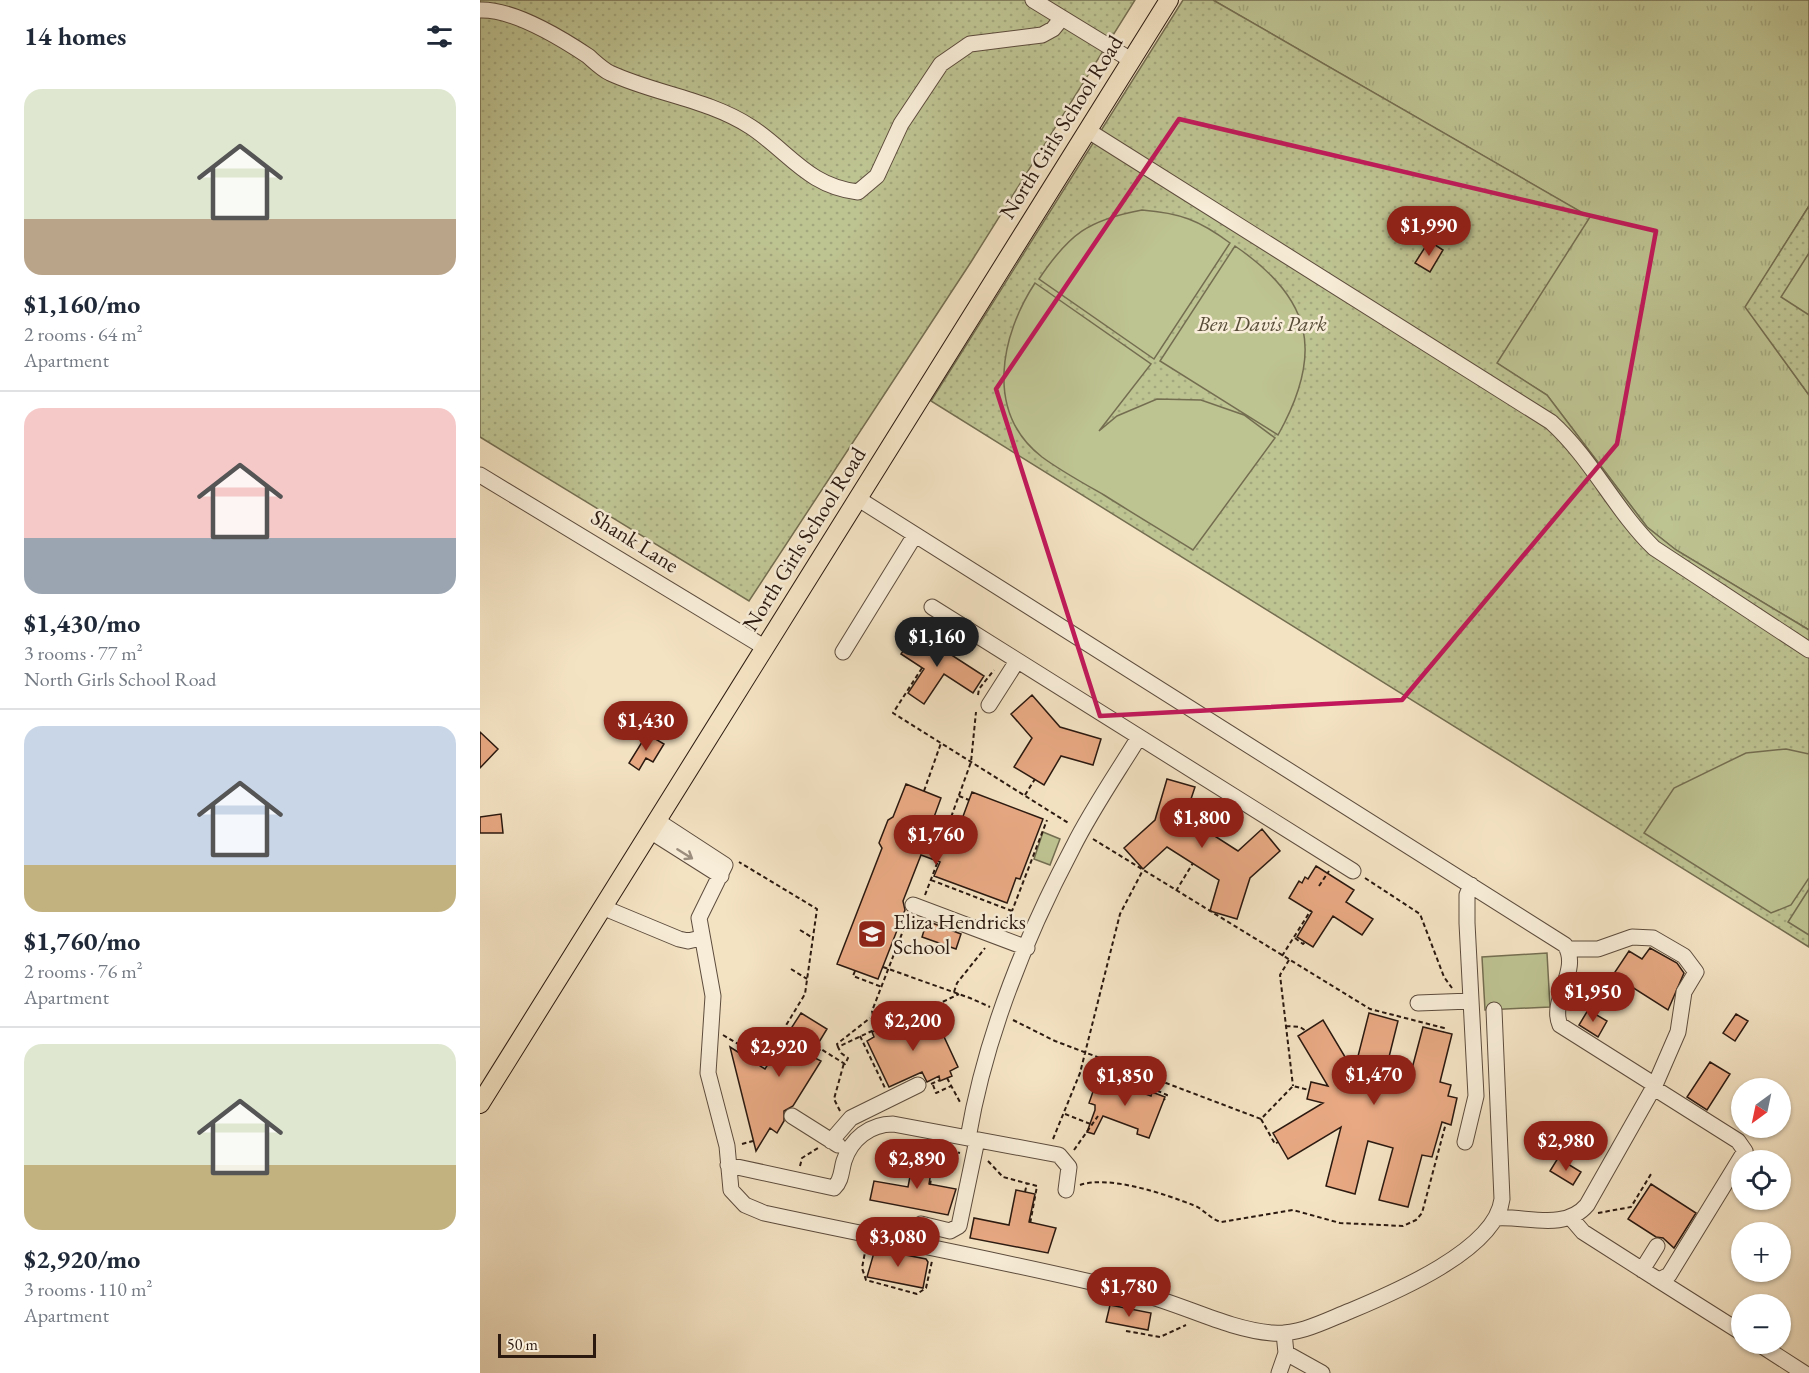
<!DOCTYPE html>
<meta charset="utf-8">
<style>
:root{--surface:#fff;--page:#f6f6f7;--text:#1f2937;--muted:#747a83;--line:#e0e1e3;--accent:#8f2418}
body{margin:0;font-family:"EB Garamond",serif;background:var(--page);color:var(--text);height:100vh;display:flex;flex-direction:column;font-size:22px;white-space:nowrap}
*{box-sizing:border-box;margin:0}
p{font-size:20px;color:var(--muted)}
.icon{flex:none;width:33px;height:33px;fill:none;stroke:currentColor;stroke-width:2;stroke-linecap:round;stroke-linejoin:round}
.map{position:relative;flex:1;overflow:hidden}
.details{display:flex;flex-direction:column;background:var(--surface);width:480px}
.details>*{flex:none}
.needle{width:39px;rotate:213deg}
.controls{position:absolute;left:1251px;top:1078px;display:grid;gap:12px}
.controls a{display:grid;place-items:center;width:60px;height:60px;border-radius:50%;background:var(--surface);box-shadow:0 2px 4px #0004;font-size:30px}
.scale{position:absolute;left:18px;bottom:15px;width:98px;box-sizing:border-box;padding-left:6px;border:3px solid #2b1910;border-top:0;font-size:16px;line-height:21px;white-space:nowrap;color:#2b1910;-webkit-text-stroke:4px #f8edd8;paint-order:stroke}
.price{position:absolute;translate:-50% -51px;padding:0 14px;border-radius:21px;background:var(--accent);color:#fff;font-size:20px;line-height:39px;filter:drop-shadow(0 2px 3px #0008)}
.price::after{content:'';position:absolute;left:50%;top:36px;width:18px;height:14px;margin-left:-9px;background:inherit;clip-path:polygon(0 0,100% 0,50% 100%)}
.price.current{background:#222;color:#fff}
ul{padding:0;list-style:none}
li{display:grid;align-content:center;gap:12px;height:318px;padding:0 24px}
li+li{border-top:2px solid var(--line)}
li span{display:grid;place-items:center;height:186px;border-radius:18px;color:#555}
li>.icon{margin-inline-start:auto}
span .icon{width:108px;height:108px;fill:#fffc;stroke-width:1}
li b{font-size:26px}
h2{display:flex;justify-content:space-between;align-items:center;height:72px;padding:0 24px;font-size:26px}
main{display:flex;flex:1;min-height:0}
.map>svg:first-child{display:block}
.grass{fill:url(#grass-tufts);stroke:#746e51;stroke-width:1.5}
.park{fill:url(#park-dots);stroke:#746e51;stroke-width:1.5}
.pitch{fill:#bec392;stroke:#746e51;stroke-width:1.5}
.building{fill:#e8a983;stroke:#2b1910;stroke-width:1.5}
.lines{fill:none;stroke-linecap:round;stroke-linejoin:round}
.minor-casing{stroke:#5d4c3d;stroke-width:17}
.major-casing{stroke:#2b1910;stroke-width:20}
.path{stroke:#2b1910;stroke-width:2;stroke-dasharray:4.5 3;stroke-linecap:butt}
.minor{stroke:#f8edd8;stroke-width:15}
.major{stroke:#f4e3c3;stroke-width:18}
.oneway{stroke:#9c8e7e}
.marked{fill:none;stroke:#c2185b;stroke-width:4.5;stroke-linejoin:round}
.labels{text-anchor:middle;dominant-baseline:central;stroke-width:5;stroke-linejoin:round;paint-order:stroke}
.street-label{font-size:22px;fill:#2b1910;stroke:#f8edd8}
.park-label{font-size:22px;font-style:italic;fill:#574c37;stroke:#f8edd8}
.poi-label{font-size:22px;fill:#2b1910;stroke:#f8edd8;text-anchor:start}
</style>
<main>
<section class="details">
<h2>14 homes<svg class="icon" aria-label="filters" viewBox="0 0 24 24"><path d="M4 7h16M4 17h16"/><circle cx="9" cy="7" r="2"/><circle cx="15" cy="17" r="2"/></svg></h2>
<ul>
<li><span style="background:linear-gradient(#dfe7d0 70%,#b9a48a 0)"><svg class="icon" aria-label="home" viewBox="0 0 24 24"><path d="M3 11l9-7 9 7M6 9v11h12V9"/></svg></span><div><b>$1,160/mo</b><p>2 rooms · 64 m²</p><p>Apartment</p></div></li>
<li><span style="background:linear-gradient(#f6c9c9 70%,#9aa5b1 0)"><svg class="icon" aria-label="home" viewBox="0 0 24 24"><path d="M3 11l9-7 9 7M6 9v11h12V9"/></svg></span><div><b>$1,430/mo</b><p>3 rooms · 77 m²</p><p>North Girls School Road</p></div></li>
<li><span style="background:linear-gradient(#c9d6e8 75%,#c2b280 0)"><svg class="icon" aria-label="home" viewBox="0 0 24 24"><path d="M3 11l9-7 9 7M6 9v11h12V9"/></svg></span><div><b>$1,760/mo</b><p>2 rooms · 76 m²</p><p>Apartment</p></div></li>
<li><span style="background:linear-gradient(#dfe7d0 65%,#c2b280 0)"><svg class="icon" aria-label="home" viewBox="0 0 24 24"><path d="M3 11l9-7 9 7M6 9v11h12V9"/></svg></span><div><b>$2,920/mo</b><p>3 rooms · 110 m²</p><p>Apartment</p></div></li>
</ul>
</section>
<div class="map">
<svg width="1329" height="1373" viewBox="0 0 1329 1373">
<defs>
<pattern id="grass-tufts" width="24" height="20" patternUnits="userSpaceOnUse" patternTransform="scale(1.5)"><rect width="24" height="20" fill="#bec392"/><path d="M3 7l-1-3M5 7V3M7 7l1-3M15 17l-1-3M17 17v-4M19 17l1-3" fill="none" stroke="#a3a77d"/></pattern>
<pattern id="park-dots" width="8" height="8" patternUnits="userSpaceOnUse" patternTransform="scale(1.5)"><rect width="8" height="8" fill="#bec392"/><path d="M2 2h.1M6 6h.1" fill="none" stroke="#a3a77d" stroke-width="1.8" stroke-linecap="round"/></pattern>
</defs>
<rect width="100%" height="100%" fill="#f4e3c3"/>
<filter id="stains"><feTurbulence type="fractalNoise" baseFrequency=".00333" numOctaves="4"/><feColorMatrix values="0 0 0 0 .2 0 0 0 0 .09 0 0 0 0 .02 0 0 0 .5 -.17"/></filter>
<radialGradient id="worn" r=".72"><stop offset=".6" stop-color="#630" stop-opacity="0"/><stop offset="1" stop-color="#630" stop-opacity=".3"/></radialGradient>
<path class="grass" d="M733,0H1329V206L1266,307L1329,395V630L1196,550L1167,527L1067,395L1016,363L1109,217Z"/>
<path class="park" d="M0,0H655L491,262L269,601L0,437Z
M703,0H733L1110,217L1017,363L1067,395L1167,527L1196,550L1329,630V947L451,401Z
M1329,206V395L1265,307Z"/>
<path class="pitch" d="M662,210C700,213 719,220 750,243L674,359L559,279C589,234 608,220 662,210Z
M755,246C833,299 844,353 798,435L680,361Z
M1329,253V315L1301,297Z
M555,283L671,364L619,431L637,416L677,399L721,400L764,415L795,438L713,550C684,532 654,514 624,495C603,483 581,471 562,457C504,412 521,335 555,283Z
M1306,749L1329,754V878L1311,905L1291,913L1164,833L1194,788L1266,753Z
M563,832L580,839L570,865L554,859Z
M1329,889V935L1308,922Z
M1067,953L1070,1007L1005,1010L1002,957Z"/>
<path class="building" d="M949,241L963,250L950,272L935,263Z
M436,632L504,676L493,693L464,674L444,704L428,693L444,669L421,654Z
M552,695L580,727L621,739L613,765L581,756L564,785L534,767L552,738L531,714Z
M0,732L18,749L0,768Z
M167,734L184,744L173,762L166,758L159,770L149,763Z
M687,779L715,787L705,817L758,851L782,829L800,851L770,878L757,919L730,911L739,880L687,847L663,869L644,848L675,820Z
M426,784L461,798L446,839L471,849L492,792L563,819L540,879L536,878L527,903L454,876L460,862L441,855L423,901L425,910L398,979L357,964L402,848L399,843L408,820L413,817Z
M21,814L23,833H0V817Z
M836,866L874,890L866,902L893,919L882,935L853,916L833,947L817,937L832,912L809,898L819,881L822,883L825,877L828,879Z
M447,921L481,934L476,949L442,937Z
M1170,948L1197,963L1204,973L1188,1010L1133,975L1149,951L1162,959Z
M1108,1010L1127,1021L1118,1037L1099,1025Z
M321,1013L347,1029L336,1047L340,1050L335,1058L341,1061L313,1106L304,1111V1121L297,1133L290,1128L276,1151L250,1047L285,1069Z
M453,1013L478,1067L470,1071L472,1076L460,1081L459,1076L447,1082L442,1072L409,1087L387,1041L394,1037L392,1032L401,1028L404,1033Z
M889,1013L918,1021L905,1073L929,1080L943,1027L972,1034L960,1082L971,1085L968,1096L977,1098L971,1125L962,1122L952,1157L942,1155L928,1207L899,1200L913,1148L888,1141L875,1194L846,1186L861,1127L808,1159L793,1133L843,1103L827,1099L831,1082L848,1086L818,1036L843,1020L874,1072Z
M1256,1014L1268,1021L1255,1041L1243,1033Z
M1230,1062L1250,1074L1227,1110L1207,1097Z
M627,1080L671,1096L672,1092L685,1097L669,1138L657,1134L658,1129L623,1116L614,1134L607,1132L615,1110V1105L609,1103L616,1083L622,1086Z
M435,1151L454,1155L449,1184L476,1189L468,1215L390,1200L394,1181L428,1187Z
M1078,1158L1101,1172L1093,1185L1070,1171Z
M1171,1184L1216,1213L1194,1248L1183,1238L1176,1237L1148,1219Z
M536,1190L555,1194L549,1222L576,1228L568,1253L490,1238L494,1218L529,1225Z
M395,1249L446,1259L448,1262L443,1288L387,1277Z
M630,1305L671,1313L668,1330L626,1322Z"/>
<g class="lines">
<g class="minor-casing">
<path id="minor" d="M553,0L651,60
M0,10C33,9 81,38 108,56C115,62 122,69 130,73C175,94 228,99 271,127C310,153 328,186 378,192L397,176L421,124L461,64L490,44L562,35L573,29L582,18
M607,130L1071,422C1112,459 1135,510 1174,548L1329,650
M0,475L284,647
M377,498L1085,945C1101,970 1069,1000 1080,1025L1175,1085
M452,607L873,871
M363,652L435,535
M509,705L537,661
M176,820L245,865L219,918L233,996L228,1073L247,1146L251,1190L265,1205L284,1213C409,1240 537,1263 661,1294C705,1305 747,1329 792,1333C820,1335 845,1321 870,1311C913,1293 1016,1250 1022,1199L1014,1010
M170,831L241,876
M433,905L547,948
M122,907L199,939L208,941L221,938
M938,1003L991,1001
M312,1116L358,1145
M488,1138C505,1038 546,936 593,847C612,809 637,773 659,737
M351,1141L371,1118L438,1085
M985,1142L996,1096L987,923V895L991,885
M248,1165L354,1188C362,1180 361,1171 364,1161C371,1139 390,1124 413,1124L579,1155L589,1167L586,1190
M1017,1218C1047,1216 1085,1231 1107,1205L1175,1085L1198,1032L1204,992L1216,972L1204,956L1173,938L1152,937L1118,949H1088
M1091,1218L1103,1232L1172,1276L1179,1280L1189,1275L1265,1151L1258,1141L1174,1088
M441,1224L470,1231L479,1226L497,1140
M1162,1270L1177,1246
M1175,1278L1262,1333
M1279,1344L1324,1373
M806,1353L842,1373
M799,1373L806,1353L804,1333"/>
</g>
<g class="major-casing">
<path id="major" d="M0,1104L689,0"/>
</g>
<path class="path" d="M442,668L413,713L590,824
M498,695L499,689L514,670
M444,791L461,743
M545,795L555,779
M479,796L489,800
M613,839L890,1009L964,1028L963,1032
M461,845L491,762L496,712
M885,878L940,914L964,977L972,988
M451,880L532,911
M839,886L849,871
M696,891L713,863
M445,895L458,861
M523,925L532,911L567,820
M320,930L333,938
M815,938L823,944L825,942
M802,956L831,910
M809,960L800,975L813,1086
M403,967L490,998L510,1007
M311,969L327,979
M375,971L373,976L402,987
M474,992L477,983L505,948
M533,1020L575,1041L781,1119L813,1086L829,1090
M806,1026L820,1027L826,1031
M396,1030L392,1011L428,918
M402,1031L479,994
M243,1035L285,1060L325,994L337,909L259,862
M380,1036L405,1088
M336,1046L365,1064L368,1058L361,1053L358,1047L396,1029
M358,1047L357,1044L390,1018
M467,1078L481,1104
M632,1080L637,1066
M681,1083L678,1091L687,1095L684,1100
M451,1084L460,1080
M453,1085L456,1093L471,1086
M360,1111L354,1099L364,1063
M585,1114L613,1125
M781,1119L795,1144L798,1142
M573,1139L600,1073L640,914L663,870
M262,1144L273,1141
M456,1148L480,1153
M594,1150L618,1116
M445,1153V1151L454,1152
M508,1161L523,1177L557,1186L550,1224
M320,1166L322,1158L338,1148
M450,1185L456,1147
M600,1185C629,1175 685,1194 713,1205C724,1209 730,1219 741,1222L813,1210L860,1223L923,1226L936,1220L942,1213L966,1123
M545,1192L547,1183
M1118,1213L1151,1207L1171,1174
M386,1247L382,1268L386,1280L437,1294L446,1288L452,1261
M646,1331L680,1337L706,1325"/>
<use href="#minor" class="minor"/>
<use href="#major" class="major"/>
</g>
<defs><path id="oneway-shaft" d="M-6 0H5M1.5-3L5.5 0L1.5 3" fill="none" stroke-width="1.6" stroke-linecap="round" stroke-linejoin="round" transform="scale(1.5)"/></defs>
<use class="oneway" href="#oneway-shaft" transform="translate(205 854) rotate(32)"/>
<path class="marked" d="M699,119L1176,231L1137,444L922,700L620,716L516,389Z"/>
<defs>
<g id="school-square" transform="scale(1.5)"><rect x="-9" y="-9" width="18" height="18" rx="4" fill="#8f2418" stroke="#f8edd8"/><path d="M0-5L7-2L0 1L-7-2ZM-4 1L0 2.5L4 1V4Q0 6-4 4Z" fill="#fff"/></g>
</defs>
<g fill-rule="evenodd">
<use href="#school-square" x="392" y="934"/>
</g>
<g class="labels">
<g class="street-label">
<text transform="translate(581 127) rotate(-58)">North Girls School Road</text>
<text transform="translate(324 539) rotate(-58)">North Girls School Road</text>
<text transform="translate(155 541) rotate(32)">Shank Lane</text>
</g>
<g class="park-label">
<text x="782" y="323">Ben Davis Park</text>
</g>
<g class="poi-label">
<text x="413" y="921">Eliza Hendricks<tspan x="413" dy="25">School</tspan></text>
</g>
</g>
<rect width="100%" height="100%" filter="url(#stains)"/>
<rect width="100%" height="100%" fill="url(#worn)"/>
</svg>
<div class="controls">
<a><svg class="needle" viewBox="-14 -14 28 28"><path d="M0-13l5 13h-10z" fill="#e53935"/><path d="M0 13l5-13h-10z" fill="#747a83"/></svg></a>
<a><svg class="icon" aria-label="locate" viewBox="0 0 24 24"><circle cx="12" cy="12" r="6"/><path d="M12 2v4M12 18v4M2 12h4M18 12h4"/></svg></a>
<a>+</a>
<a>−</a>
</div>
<div class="scale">50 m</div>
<b class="price" style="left:949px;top:257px">$1,990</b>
<b class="price current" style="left:457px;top:668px">$1,160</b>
<b class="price" style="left:166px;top:752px">$1,430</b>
<b class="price" style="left:722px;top:849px">$1,800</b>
<b class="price" style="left:456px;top:866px">$1,760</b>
<b class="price" style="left:1113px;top:1023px">$1,950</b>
<b class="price" style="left:433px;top:1052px">$2,200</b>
<b class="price" style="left:299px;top:1078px">$2,920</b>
<b class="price" style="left:894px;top:1106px">$1,470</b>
<b class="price" style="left:645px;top:1107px">$1,850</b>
<b class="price" style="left:1086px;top:1172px">$2,980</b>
<b class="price" style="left:437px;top:1190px">$2,890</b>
<b class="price" style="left:418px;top:1268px">$3,080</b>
<b class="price" style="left:649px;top:1318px">$1,780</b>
</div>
</main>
